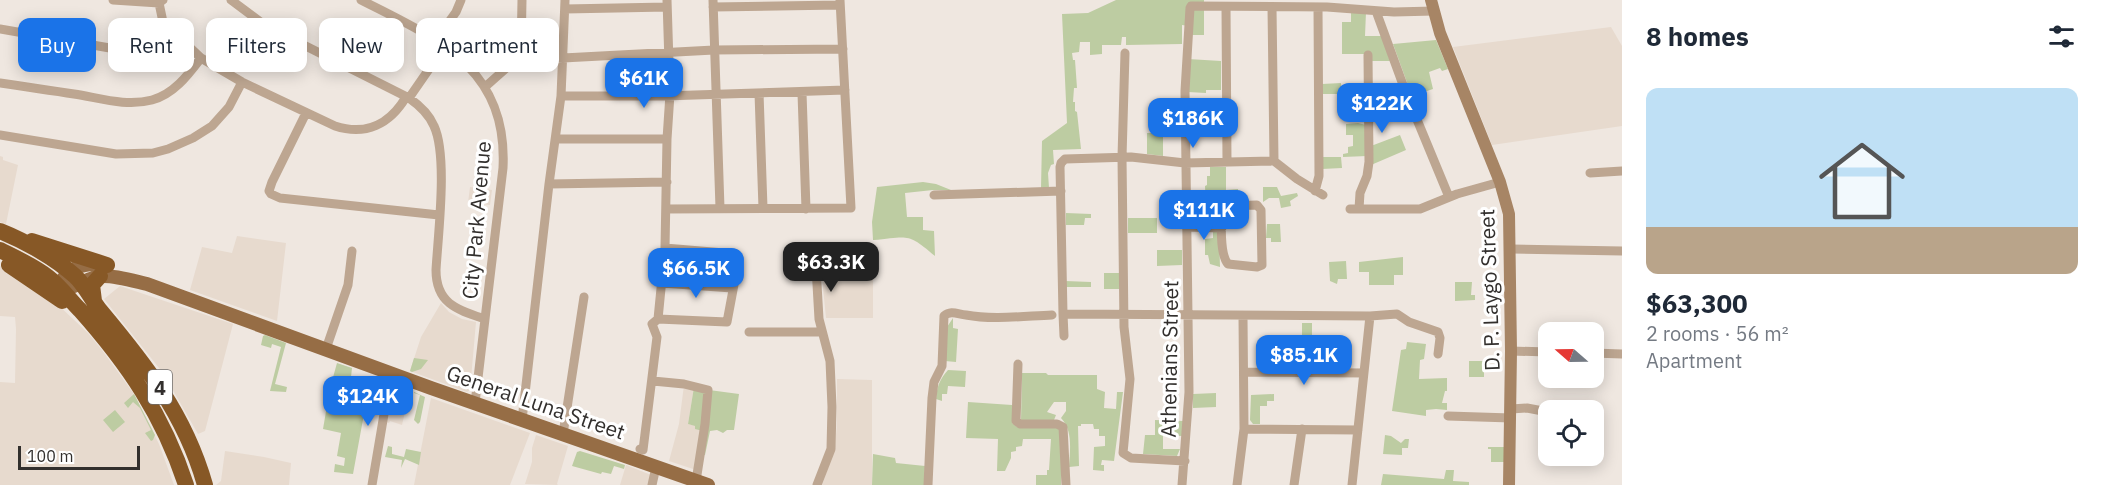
<!DOCTYPE html>
<meta charset="utf-8">
<style>
:root{--surface:#fff;--page:#f6f6f7;--text:#1f2937;--muted:#747a83;--line:#e0e1e3;--accent:#1a73e8}
body{margin:0;font-family:"IBM Plex Sans",sans-serif;background:var(--page);color:var(--text);height:100vh;display:flex;flex-direction:column;font-size:22px;white-space:nowrap}
*{box-sizing:border-box;margin:0}
p{font-size:20px;color:var(--muted)}
.icon{flex:none;width:33px;height:33px;fill:none;stroke:currentColor;stroke-width:2;stroke-linecap:round;stroke-linejoin:round}
.map{position:relative;flex:1;overflow:hidden}
.sheet{display:flex;flex-direction:column;background:var(--surface);width:480px}
.sheet>*{flex:none}
.top-card{position:absolute;left:18px;top:18px;width:570px;height:54px;display:flex;gap:12px}
.needle{width:39px;rotate:290deg}
.controls{position:absolute;left:1538px;top:322px;display:grid;gap:12px}
.controls a{display:grid;place-items:center;width:66px;height:66px;border-radius:12px;background:var(--surface);box-shadow:0 3px 15px #0003;font-size:30px}
.scale{position:absolute;left:18px;bottom:15px;width:122px;box-sizing:border-box;padding-left:6px;border:3px solid #322f2d;border-top:0;font-size:16px;line-height:21px;white-space:nowrap;color:#322f2d;-webkit-text-stroke:4px #fff;paint-order:stroke}
.price{position:absolute;translate:-50% -51px;padding:0 14px;border-radius:12px;background:var(--accent);color:#fff;font-size:20px;line-height:39px;filter:drop-shadow(0 2px 3px #0008)}
.price::after{content:'';position:absolute;left:50%;top:36px;width:18px;height:14px;margin-left:-9px;background:inherit;clip-path:polygon(0 0,100% 0,50% 100%)}
.price.on{background:#222;color:#fff}
ul{padding:0;list-style:none}
li{display:grid;align-content:center;gap:12px;height:318px;padding:0 24px}
li+li{border-top:2px solid var(--line)}
li span{display:grid;place-items:center;height:186px;border-radius:12px;color:#555}
li>.icon{margin-inline-start:auto}
span .icon{width:108px;height:108px;fill:#fffc;stroke-width:1}
li b{font-size:26px}
h2{display:flex;justify-content:space-between;align-items:center;height:72px;padding:0 24px;font-size:26px}
.tag{padding:0 21px;border-radius:12px;background:var(--surface);box-shadow:0 3px 15px #0003;font-size:21px;line-height:54px}
.tag.on{background:var(--accent);color:#fff}
main{display:flex;flex:1;min-height:0}
.map>svg:first-child{display:block}
.built{fill:#e7dace}
.green{fill:#bdcca2}
.lines{fill:none;stroke-linecap:round;stroke-linejoin:round}
.street{stroke:#bda691;stroke-width:9}
.secondary{stroke:#a78565;stroke-width:12}
.primary{stroke:#966d45;stroke-width:14}
.highway{stroke:#875826;stroke-width:16}
.labels{text-anchor:middle;dominant-baseline:central;stroke-width:6;stroke-linejoin:round;paint-order:stroke}
.shield{fill:#fff;stroke:#706d6c;stroke-width:1.5}
.shield-label{font-size:20px;font-weight:bold;fill:#322f2d}
.street-label{font-size:21px;fill:#322f2d;stroke:#fff}
</style>
<main>
<div class="map">
<svg width="1622" height="485" viewBox="0 0 1622 485">
<rect width="100%" height="100%" fill="#efe7e0"/>
<path class="built" d="M1611,27L1622,46V126L1492,145L1453,47Z
M0,156L3,157V160L18,165L6,224L0,222Z
M470,187L492,190L490,205L468,203Z
M237,236L286,243L277,321L190,290L202,247L232,253Z
M0,266L33,286L56,303L88,333L102,350L134,394L159,444L174,485H0V382L15,383L16,329L15,317L0,316Z
M822,278H873V318H826Z
M120,286L233,324L205,431L198,434L163,373L104,299Z
M441,303L449,312L462,319L476,322L470,390L467,392L410,371L421,337Z
M837,379L872,380V485H822L835,448L837,423Z
M394,384L410,390L402,425L390,421L389,423L386,422Z
M684,385L694,387L688,424L696,426L703,431L696,470L669,461L679,424Z
M431,398L530,433L510,485H414Z
M536,435L568,446L557,484L558,485L525,484L532,462V448Z
M225,451L264,457L291,463L289,485H216L221,481Z
M626,465L651,475L648,485H620Z"/>
<path class="green" d="M1116,0H1204V35H1189V26L1182,25V44L1126,45V37H1122L1121,45H1102V54L1090,55V42H1080L1079,52L1072,53L1073,60H1075L1077,88H1074L1073,102H1075V111L1077,112L1081,149L1053,150L1054,164L1051,165L1048,173L1049,188H1041L1042,141L1067,123L1062,14L1088,13Z
M1351,11L1366,12L1365,36H1382L1390,61H1370V54H1342V22H1351Z
M1436,40L1448,69L1442,71L1440,68L1429,72L1433,89L1412,96L1393,44Z
M1188,59L1221,61V90H1206V93L1188,92Z
M1341,83L1342,94H1322V84Z
M1358,123L1366,125L1367,156L1343,157V154L1348,153V147L1353,146V135H1346V124Z
M1147,133H1163V156L1147,154Z
M1400,135L1406,150L1371,165V146Z
M1322,157H1341L1342,168L1322,169Z
M1210,167H1226V190L1238,189V200H1227L1220,210H1206L1205,186L1207,185V176H1210Z
M923,182L936,184L951,190H933L905,193L907,217H923V230L934,231L935,256C907,232 909,237 873,240L872,222L877,187Z
M1263,187H1277L1281,196L1297,193L1298,196L1290,201L1291,206L1281,208L1279,198H1269L1263,202Z
M1066,213L1091,214V218H1085L1084,225H1066Z
M1128,218H1157V233H1128Z
M1267,224H1280L1281,242H1271V238H1266Z
M1213,231H1219L1220,267L1210,264L1208,255H1205V239L1213,238Z
M1157,250H1182V265L1157,266Z
M1403,257V275H1394V285H1369V272H1359V262Z
M1346,261L1347,279H1338L1337,284L1330,281L1329,262Z
M1104,273H1119V289H1104Z
M1065,281L1091,282V287H1065Z
M1455,282H1472L1471,295H1475V300L1455,301Z
M953,318V328L958,329L956,362L945,361L947,327Z
M1302,323H1312V345H1302Z
M265,335L286,343L275,384L287,387L286,392L270,391L281,347L272,344L271,348L261,345L263,336Z
M1407,342L1426,344L1424,359L1420,360L1419,379L1447,378V391H1445L1442,403H1447V410L1436,409L1426,410V416L1392,411L1401,350L1406,349Z
M414,358L428,360L421,369L412,372L410,371Z
M1469,361H1484V377H1469Z
M337,363L352,368L351,377L359,380L357,390L364,392L367,387L364,401L380,406L386,382L384,410L366,403L353,474L334,472L335,464L344,466L345,458L337,456L341,433L323,429L330,388Z
M948,370L966,371L965,387L948,386L947,394H942V401L936,399C937,386 940,379 948,370Z
M1022,373H1046L1048,375H1097V389L1105,392L1104,408L1116,409L1117,392H1123L1114,461L1102,460L1101,465H1104V471L1093,470L1094,447L1105,446V436H1099V429H1094L1093,424H1081V426H1078L1079,466L1069,467C1070,450 1073,430 1061,418L1066,411V402H1054L1047,412L1056,415L1054,420H1021Z
M694,387L708,391L703,431L695,429V426L688,424Z
M709,390L739,394L734,430H727L723,433L717,430L710,431L705,455H702Z
M414,392L425,397L420,422L418,424L414,420L420,395L414,393Z
M1216,393V407L1193,408V394Z
M134,394L155,435L153,440L151,441L145,433L151,430L140,408L133,402L128,408L124,403Z
M1274,394V401H1267V406H1260V424H1253L1250,420L1251,395Z
M968,402L1012,405V423L1017,427L1061,428V485H1036V475H1047V470H1049L1051,439H1023L1022,446L1016,447V451L1011,452V458L1005,471H997L998,439L966,438Z
M115,410L125,422L113,432L103,420Z
M1155,420L1183,421L1182,436L1163,435V449H1180L1177,456L1143,454L1145,435H1155Z
M1385,435L1391,436L1401,443L1405,439H1409L1408,448H1402V455L1383,454Z
M388,446L392,447V454L404,457L406,449L421,452L419,465L405,459L401,468L402,460L385,457Z
M1488,447H1504L1505,462H1491V449H1488Z
M580,451L625,465L624,469L614,466L611,474L602,472L601,474L572,466L577,452Z
M873,454L895,458L896,463L925,466L924,485H872Z
M1446,470H1454L1453,481L1469,482V485H1381L1383,474L1444,479Z"/>
<g class="lines">
<path class="street" d="M113,0L159,3L163,0
M231,0L266,26L409,98C419,105 429,114 434,126C448,156 438,235 436,270C436,304 458,310 485,319
M361,0C438,39 508,68 503,168L475,403
M565,0L561,96H664L845,90
M713,0L720,208
M159,3L163,22L201,58L242,82L335,126C366,136 390,124 406,97
M713,7L840,5
M1226,7L1227,162
M1272,7L1274,161
M565,9L667,7
M1376,11L1406,93L1449,197
M0,29L127,51L137,48L163,22
M436,40L456,12L461,0
M1125,53L1122,157L1124,327L1130,379L1123,453L1131,458L1185,461
M521,55L522,0
M0,83C25,87 49,90 74,94C100,98 126,107 152,100C174,94 188,75 201,58
M485,87L521,55L563,58L714,50L843,49
M759,93L763,208
M802,93L806,209
M409,98L445,46
M306,113L272,182L269,191L271,194L280,198L439,215
M0,135L116,154L153,153L168,149L193,138L212,126L229,107L242,82
M556,139H667
M1590,173L1622,171
M549,184L561,96
M1315,191L1319,176L1318,7
M934,195L1061,191
M1257,205L1261,210L1262,265L1257,267L1228,264C1220,255 1220,220 1224,208L1228,206Z
M666,209L851,208L840,0
M1350,209H1420L1457,194L1500,182
M1359,209L1360,193L1367,176L1369,162L1368,55
M1186,227L1222,228
M1511,249L1622,251
M662,283L732,288
M1063,314L1060,167L1061,163L1065,159L1131,157L1185,163L1274,161L1297,179L1323,195
M658,319L727,322L739,258L736,254L665,248
M749,332H822
M1064,336L1063,314L1370,316L1397,314L1409,322L1438,332L1440,338L1438,354
M326,349L348,285L352,251
M1511,351L1548,352
M1593,353L1622,354
M1018,364L1016,421L1020,424H1057L1063,427L1066,485
M1245,372L1364,373
M653,381L684,384L708,390L705,424L696,481
M1511,409L1527,408L1548,412
M1448,416L1511,418
M522,420L549,184L667,182
M1244,429L1358,430
M563,434L584,297
M640,449L643,450L657,337L652,324L658,319L665,248L667,139L670,94L667,0
M372,485L391,373
M652,485L656,467
M817,485L831,449L832,407L830,361L819,319L816,267L822,263H850
M928,485L932,398L934,382L942,366L944,316C951,310 957,314 966,315C992,320 1025,316 1052,315
M1182,485L1189,392L1185,91L1190,8L1191,6L1327,7L1394,12L1434,11
M1237,485L1244,429L1243,317
M1294,485L1302,429
M1352,485L1370,316"/>
<path class="secondary" d="M1431,0L1440,33L1500,182L1509,214L1511,351L1509,485"/>
<path class="primary" d="M59,286C67,269 80,263 99,264
M60,288C73,290 87,278 101,276C114,275 134,281 147,284L431,388L708,485"/>
<path class="highway" d="M0,231C25,241 55,258 75,276C85,285 91,299 99,309C145,364 185,414 205,485
M32,241L107,265
M0,250C16,258 34,266 48,277C61,287 69,299 80,310C128,364 163,415 186,485
M9,265L62,301
M94,301L92,285L100,276"/>
</g>
<g class="labels">
<rect class="shield" x="148" y="370" width="24" height="34" rx="4.5"/>
<g class="shield-label">
<text x="160" y="387">4</text>
</g>
<g class="street-label">
<text transform="translate(476 220) rotate(-85)">City Park Avenue</text>
<text transform="translate(1489 290) rotate(-92)">D. P. Laygo Street</text>
<text transform="translate(1169 359) rotate(-89)">Athenians Street</text>
<text transform="translate(536 402) rotate(19)">General Luna Street</text>
</g>
</g>
</svg>
<div class="controls">
<a><svg class="needle" viewBox="-14 -14 28 28"><path d="M0-13l5 13h-10z" fill="#e53935"/><path d="M0 13l5-13h-10z" fill="#747a83"/></svg></a>
<a><svg class="icon" aria-label="locate" viewBox="0 0 24 24"><circle cx="12" cy="12" r="6"/><path d="M12 2v4M12 18v4M2 12h4M18 12h4"/></svg></a>
</div>
<div class="scale">100 m</div>
<b class="price" style="left:644px;top:109px">$61K</b>
<b class="price" style="left:1382px;top:134px">$122K</b>
<b class="price" style="left:1193px;top:149px">$186K</b>
<b class="price" style="left:1204px;top:241px">$111K</b>
<b class="price on" style="left:831px;top:293px">$63.3K</b>
<b class="price" style="left:696px;top:299px">$66.5K</b>
<b class="price" style="left:1304px;top:386px">$85.1K</b>
<b class="price" style="left:368px;top:427px">$124K</b>
<div class="top-card">
<a class="tag on">Buy</a>
<a class="tag">Rent</a>
<a class="tag">Filters</a>
<a class="tag">New</a>
<a class="tag">Apartment</a>
</div>
</div>
<section class="sheet">
<h2>8 homes<svg class="icon" aria-label="filters" viewBox="0 0 24 24"><path d="M4 7h16M4 17h16"/><circle cx="9" cy="7" r="2"/><circle cx="15" cy="17" r="2"/></svg></h2>
<ul>
<li><span style="background:linear-gradient(#bfe0f5 75%,#b9a48a 0)"><svg class="icon" aria-label="home" viewBox="0 0 24 24"><path d="M3 11l9-7 9 7M6 9v11h12V9"/></svg></span><div><b>$63,300</b><p>2 rooms · 56 m²</p><p>Apartment</p></div></li>
</ul>
</section>
</main>
